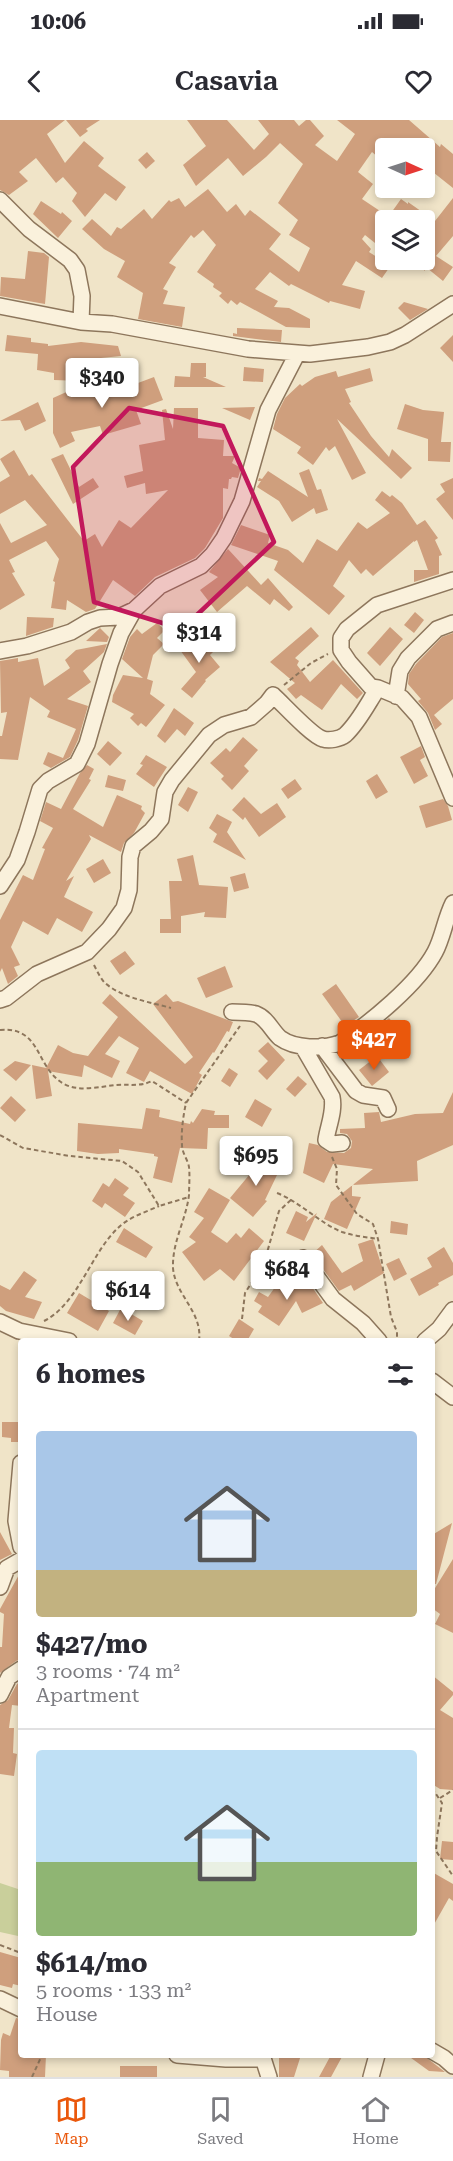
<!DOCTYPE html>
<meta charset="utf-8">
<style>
:root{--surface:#fff;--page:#f2f2f3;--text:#2b2b33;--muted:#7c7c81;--line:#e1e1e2;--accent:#ea580c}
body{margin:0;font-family:"Roboto Serif",serif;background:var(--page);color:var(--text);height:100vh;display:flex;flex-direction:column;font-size:22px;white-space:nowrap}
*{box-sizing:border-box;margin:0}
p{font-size:20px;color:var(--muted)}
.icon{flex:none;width:33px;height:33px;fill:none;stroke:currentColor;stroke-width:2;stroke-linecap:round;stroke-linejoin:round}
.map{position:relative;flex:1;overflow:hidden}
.drawer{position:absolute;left:18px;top:1218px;width:417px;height:720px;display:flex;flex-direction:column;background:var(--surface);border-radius:6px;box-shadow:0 3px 9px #0003}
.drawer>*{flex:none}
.needle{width:39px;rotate:93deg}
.buttons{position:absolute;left:375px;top:18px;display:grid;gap:12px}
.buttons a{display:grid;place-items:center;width:60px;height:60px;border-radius:6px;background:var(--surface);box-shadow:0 3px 9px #0003;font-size:30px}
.price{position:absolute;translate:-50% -51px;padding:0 14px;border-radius:6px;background:#fff;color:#222;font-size:20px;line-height:39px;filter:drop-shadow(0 2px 3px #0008)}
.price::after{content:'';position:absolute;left:50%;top:36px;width:18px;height:14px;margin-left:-9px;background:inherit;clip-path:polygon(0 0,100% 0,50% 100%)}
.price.selected{background:var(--accent);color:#fff}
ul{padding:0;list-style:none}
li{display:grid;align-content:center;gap:12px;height:318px;padding:0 18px}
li+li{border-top:2px solid var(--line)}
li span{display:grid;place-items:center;height:186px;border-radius:6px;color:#555}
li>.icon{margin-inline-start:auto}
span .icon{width:108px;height:108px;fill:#fffc;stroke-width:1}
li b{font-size:26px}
h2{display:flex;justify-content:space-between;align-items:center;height:72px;padding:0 18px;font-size:26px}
.status{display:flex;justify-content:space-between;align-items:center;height:42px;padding:0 30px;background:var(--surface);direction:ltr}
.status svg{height:16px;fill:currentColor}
header{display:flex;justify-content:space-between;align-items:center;height:78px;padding:0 18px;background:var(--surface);font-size:27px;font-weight:600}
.tabs{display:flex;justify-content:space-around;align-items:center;height:84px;border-top:2px solid var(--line);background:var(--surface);font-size:16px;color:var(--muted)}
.tabs a{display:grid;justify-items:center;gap:3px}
.tabs .selected{color:var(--accent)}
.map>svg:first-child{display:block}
.green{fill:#c9cf9b}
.building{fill:#cf9f7d}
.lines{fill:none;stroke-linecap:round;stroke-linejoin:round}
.minor-casing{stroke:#8d765c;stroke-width:18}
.path{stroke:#8d765c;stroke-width:2;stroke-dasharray:4.5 3;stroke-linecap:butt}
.minor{stroke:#faf1dc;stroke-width:15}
.marked{fill:#c2185b;fill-opacity:0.2;stroke:#c2185b;stroke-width:4.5;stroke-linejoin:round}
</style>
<div class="status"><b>10:06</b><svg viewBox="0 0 49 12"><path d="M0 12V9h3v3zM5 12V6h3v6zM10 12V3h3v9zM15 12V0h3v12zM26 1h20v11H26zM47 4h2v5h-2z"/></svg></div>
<header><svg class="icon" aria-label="back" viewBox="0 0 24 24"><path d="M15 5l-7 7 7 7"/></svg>Casavia<svg class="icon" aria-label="heart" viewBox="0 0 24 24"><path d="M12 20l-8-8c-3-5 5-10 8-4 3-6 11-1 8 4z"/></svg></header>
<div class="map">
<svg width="453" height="1957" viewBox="0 0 453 1957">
<rect width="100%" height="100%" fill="#f0e4c8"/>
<path class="green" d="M0,1763L21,1770V1813L18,1816L0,1812Z"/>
<path class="building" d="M0,0H65L47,14L65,43L84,21L104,38L98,46L126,67L116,81L105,73L85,97L72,81L77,73L63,57L56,63L36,38L19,52L28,61L9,75L0,70Z
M66,0H100L86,9L88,11L80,17Z
M187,0H227L254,30L269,14L258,0H294L299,6L306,0H310L324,16L315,25L337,41L355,14L337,0H409L440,27L441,24L453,34V68L424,45V28H386V44L372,32L358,52L373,64L362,79L386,95V108L375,123L365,115L362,119L371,129L369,132L380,139L389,148L382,158L356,141L342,165L365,171L360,189L330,181L329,183L291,164L289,166L270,152L255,169L278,181L274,187L289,188L310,199V208L286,207L240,182L237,185L231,180L228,184L219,176L222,173L213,167L214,164L197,152L216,125L203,110L194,118L191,115L169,143L176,147L163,169L168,171L163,184L185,187L182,207L138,199L143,173L117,157L125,141L104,129L82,109L92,99L111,116L117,107L121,109L144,89L152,99L169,80L171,82L179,78L185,87L208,69L227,92L236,84L245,96L250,90L281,114L269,129L299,152L310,128L289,115L298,100L278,83L303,44L280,23L266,37L243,56L228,38L196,66L183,45L206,26Z
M147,32L155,41L146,49L138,40Z
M453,78V116L436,136L453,147L443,161L427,148L424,151V100H386L401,79L408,84V82L435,101Z
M41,81L61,94L62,92L72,101L58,118L33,94Z
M28,131L44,133L49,137L45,184L0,176L1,157L25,159Z
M404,182L428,189L410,200L398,188Z
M237,208L282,210L281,222L233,216V213L237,214Z
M7,215L31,218V222L48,224V226L81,222L118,226L121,236L101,238V252L77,251L81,261L54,260V253L37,250L38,234L5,231Z
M453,215V242L440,228Z
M191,243H206V257H203L226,267H174L175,256L190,257Z
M244,247L264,249L263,262L243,261Z
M370,248L373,261L345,269L351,282L349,283L371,316L389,337L392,329L412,348L401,359L337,299L366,353L352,360L335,326L329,331L326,327L313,345L297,333L301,327L273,309L277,294L285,278L300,264L302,266L315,257L336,251L338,257Z
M154,257L163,280L136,290L141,304L103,315L100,306L71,312L75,321L60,328L53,313V278L82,265L86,277L129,262L130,266Z
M38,282L46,301L25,311L20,300L0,301Z
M405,284L423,290L444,292L441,322H451L450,342L428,341V319L397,309Z
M255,287L250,300L222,288Z
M174,288H198V318L224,320L223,336H235L232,343L241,348L238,358L232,357L231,359H229L228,369L223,368V398L205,428L195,438L155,457L135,476L113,460L95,489L86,492L67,480L66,490L51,488L55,462L53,461L59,439L46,421L9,440L15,452L12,453L25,475L0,490V403L11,423L47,405L25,380L0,394V362L10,356L0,339L14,330L29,356L32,354L84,421L95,414L102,427L119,400L131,408L168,370L146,374L145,363L127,368L124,356L143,351L139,325L165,320L162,290L166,289L173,309Z
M63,334L79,367L93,358L99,367L73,384L51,339Z
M309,349L317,370L321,369L328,390L316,394L314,388L292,402L279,381L257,367L261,361H258L259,358L262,359L268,351L308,377L299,353Z
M453,358V400L436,379L445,372L440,364Z
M382,371L390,377L392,375L402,383L417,405L425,400L438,418L435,420L442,435L439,436V454L414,462V450H428L417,420L414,422V421L373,456L366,449L361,454L349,440L333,466L345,476L329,495L274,450L278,441L231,425L241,405L270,415L268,423L288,430L303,443L317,419L337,431L358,402L367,409L390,393L375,380Z
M228,429L261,465L268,458L293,487L289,491L274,479L270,485L247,466L217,492L200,470L218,457L209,452Z
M415,492L424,500L414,513L404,505Z
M27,497L54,498L53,507L26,516Z
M157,503L165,510L157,518L164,524L153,535L147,559L153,561L150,574L165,585L146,607L141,603L138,606L130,598L134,594L112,582L113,575L123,555L143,558L122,539L130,517L137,509L142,514Z
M311,507L319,516L295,538L299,541L297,545L310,562L333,540L363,573L357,579L341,564L322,590L301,575L296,579L287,569L295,563L270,542Z
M390,507L403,519L380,546L367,533Z
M100,508L109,517L107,522L86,521Z
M453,513V579L434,595L442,604L435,610L428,593L418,581L421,579L408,564L409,554L416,544L442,517Z
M199,514L214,531L210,535L220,547L205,560L206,561L192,578L181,569L196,552L180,530Z
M107,524L104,532L83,551L91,562L67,579L88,586L78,620L70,637L51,648L43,644L48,632L63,638L76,609L47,597L50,591L30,577L18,640L0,639V616H2L7,592L1,593L0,541L18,538V542L38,538L44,566L70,548L65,540L76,530Z
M174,588L194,603L185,616L177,609L165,623L157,616Z
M243,617L258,630L244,646L249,651L232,670L221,659L224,656L210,643L226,628L230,632Z
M108,621L122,633L110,646L97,634Z
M421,626L425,637L420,640L428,656L414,664L400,637Z
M146,635L167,647L154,667L136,654L143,645L140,644Z
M87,645L94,649L89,659L91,660L73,689L103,707L117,675L142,686L141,689L145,693L134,713L124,723L121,732L89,715L91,719L66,761L74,756L64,777L93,792L82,812L57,798L48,815L23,801L11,827L20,845L14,847L18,856L8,864L2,848L0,852V800L23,755L33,760L45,729L42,728L53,708L40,701L46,682L61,689L80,653Z
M377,654L388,672L376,679L366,661Z
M108,655L126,660L123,671L105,667Z
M295,659L302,669L288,679L281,669Z
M188,667L198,672L188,692L178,685Z
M244,677L261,694L277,683L286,697L259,717L245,697L243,700L232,690Z
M443,679L448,686L452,700L426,708L419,686Z
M217,694L232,702L227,712L246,740L213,722L217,714L209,708Z
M193,735L199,765L228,767L226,798L204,797L205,792L181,796V813H160V799H171L169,761H182L177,739Z
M103,739L111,753L94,763L86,749Z
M245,753L249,768L234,772L230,757Z
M125,831L135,844L120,855L110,841Z
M225,846L233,867L206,878L197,858Z
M336,864L359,897L345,906L322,874Z
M110,874L185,944L193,937L153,884L166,874L173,882L178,881L233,902L229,912L227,911L214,933L213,932L199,953L202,955L192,974L150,951L144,962L126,953L139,928L119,916L105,934L120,941L112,958L84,945L82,957L48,951L52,976L36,979L32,945L46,948L58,925L73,933L88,936L118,897L102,883Z
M389,898L402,913L385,929L371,913Z
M268,922L285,940L267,960L258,951L268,941L258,931Z
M377,936L389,952L372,966L359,950Z
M15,941L31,945L16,961L3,950Z
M229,948L238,954L230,967L221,961Z
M298,956L307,964L295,977L286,969Z
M453,972V1025L417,1041L418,1061L352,1065V1076L361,1077L347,1109L324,1099L331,1082L373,1049L333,1044L324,1063L303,1053L309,1023L318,1025L327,1032L344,1033L351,1028L352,1021L347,1014L340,1013V1009L365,1008L364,993L379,992L381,1002L415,994L443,993Z
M11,976L26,990L15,1002L0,988Z
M255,979L272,989L262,1007L245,997Z
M146,988L160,990L159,997L190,1004L191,1001L193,1003L202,989L215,991L214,995H229V1008H208L207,1029L180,1028L172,1063L153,1058L158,1037L154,1036V1034L119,1029V1033L98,1034L77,1031L78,1003L142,1009Z
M261,1037L279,1046L274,1054L277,1055L265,1080L267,1081L253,1097L230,1078L255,1048Z
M115,1058L129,1068L123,1075L135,1083L125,1097L105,1083L102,1088L92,1081L103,1063L109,1067Z
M209,1068L230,1080L211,1112L227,1123L236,1113L241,1118L249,1108L264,1121L234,1161L220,1149L204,1161L182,1132L196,1122L189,1117L204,1098L194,1092Z
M296,1091L308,1097L306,1102L317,1093L304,1121L286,1113Z
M391,1101L408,1104L407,1115L390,1113Z
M124,1108L153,1127L146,1138L116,1122Z
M373,1119L384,1153L354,1171L351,1165L339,1171L312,1134L322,1125L342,1153L363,1141L358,1124Z
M444,1127L453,1143V1155L438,1163L439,1165L419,1176L410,1159L432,1147L427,1138Z
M399,1138L407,1154L394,1161L386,1144Z
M24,1151L37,1160L25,1177L42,1182L34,1199L6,1191L0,1186V1165L10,1170Z
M308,1161L323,1183L302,1193L296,1181L279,1206L258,1192L262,1186L254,1181L259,1172L268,1177L278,1163L289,1170Z
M79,1173L109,1191L98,1211L67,1193Z
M121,1188L143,1201L135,1215L113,1203Z
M239,1199L254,1209L247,1221H237L229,1216Z
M2,1302H21V1322H11V1318L2,1317Z
M452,1403L436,1464H432V1415Z
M0,1412L12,1434L0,1440Z
M453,1439V1513L435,1504L440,1494L432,1488V1473Z
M21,1451V1539L16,1541L0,1553V1527H2L4,1494L0,1492V1489Z
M432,1555L453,1572V1575L440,1590L453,1598V1670L440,1669L432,1664Z
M21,1561V1586L12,1585L9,1608H14L13,1633L17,1634L14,1656L0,1654V1585L8,1580L17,1564Z
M442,1721L453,1722V1740L440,1739Z
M432,1752L453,1764V1781L449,1778L432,1808Z
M0,1832L21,1838V1866L13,1864L12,1868L0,1865Z
M16,1898L21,1899V1935H46L45,1957H9V1951L0,1950L1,1920L3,1913L10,1916Z
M279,1935H301L294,1957H279Z
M331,1935H343L331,1957H319Z
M407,1935H423L445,1952L429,1951Z
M120,1946H157V1957H120Z"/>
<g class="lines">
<g class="minor-casing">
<path id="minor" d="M0,80L29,109L70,140L77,150L82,176L81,202
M0,186L81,202L112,204L248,229L310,234L368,227L390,222L405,215L453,184
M453,460L377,485L347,509L341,518V530L349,542L371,567L378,568L402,578L419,597L453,678
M0,531L27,526L71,512L88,502L100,498L119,497L134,490
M396,576L400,551L408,538L437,509L453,503
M0,766L17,740L27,712L40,669L48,661L77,644L87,624L110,544L121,513L134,490L160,466L201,446L213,434L224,418L242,381L268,290L297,234
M0,880L6,878L37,854L87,832L109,809L124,788L129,770L130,737L133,726L151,711L161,699L165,672L172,660L209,615L224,605L251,597L267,583L273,575C283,584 312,616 323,619C329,621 340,619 345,615C359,602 368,583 378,568
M232,892C240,892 249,892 256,894C267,898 272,911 280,918C295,929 323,929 340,923C370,903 418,864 435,832C443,817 445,799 453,783
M322,926L356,971L363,975L383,978L388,989
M303,927L332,977C335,991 328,1006 326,1020L332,1024L342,1023
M303,1138L333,1179L363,1203L379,1221
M0,1202L19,1211L69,1221
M425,1221L439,1209L453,1190
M432,1261L453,1277
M21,1343L16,1401L21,1427
M0,1467L7,1448L21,1440
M0,1575L9,1557L21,1549
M0,1879L21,1889
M432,1931L444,1938L453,1946
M177,1935L226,1939H262
M262,1935L269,1957
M371,1957L377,1935"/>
</g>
<path class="path" d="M284,565L311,543L328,534
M94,845C97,851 100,857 104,862C121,878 150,882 171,888
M0,910C42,906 35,948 64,964C79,972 99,967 115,965C128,964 140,967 152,961L186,983
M0,1015L23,1028L70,1036L122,1041L138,1052L159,1086L189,1077
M332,1037L337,1049L336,1065L357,1094L373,1104L378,1119L391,1197L397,1212V1221
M277,1073C300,1082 321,1104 342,1112C354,1116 366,1117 378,1119
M242,1199L245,1173L264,1143L279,1091L292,1079
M44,1201C78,1184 91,1133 118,1108C129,1097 146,1092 159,1086
M199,1221C203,1192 175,1175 173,1148C172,1122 186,1100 189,1075C189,1067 190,1056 189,1047C188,1040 182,1033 182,1025C181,1012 183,997 186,983L240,906
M432,1668L442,1683L437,1717L436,1731L453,1756
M440,1678L453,1670
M0,1825L21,1833
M32,1957L42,1935"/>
<use href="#minor" class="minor"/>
</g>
<path class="marked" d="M129,288L223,306L274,422L182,509L94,482L73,347Z"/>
</svg>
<div class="buttons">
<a><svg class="needle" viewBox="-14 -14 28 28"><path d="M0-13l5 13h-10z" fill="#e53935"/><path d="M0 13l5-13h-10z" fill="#7c7c81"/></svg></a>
<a><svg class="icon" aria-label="layers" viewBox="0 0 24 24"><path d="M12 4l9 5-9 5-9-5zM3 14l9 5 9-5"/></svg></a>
</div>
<b class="price" style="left:102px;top:289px">$340</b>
<b class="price" style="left:199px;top:544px">$314</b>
<b class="price selected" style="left:374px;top:951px">$427</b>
<b class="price" style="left:256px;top:1067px">$695</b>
<b class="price" style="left:287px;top:1181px">$684</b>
<b class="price" style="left:128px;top:1202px">$614</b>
<section class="drawer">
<h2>6 homes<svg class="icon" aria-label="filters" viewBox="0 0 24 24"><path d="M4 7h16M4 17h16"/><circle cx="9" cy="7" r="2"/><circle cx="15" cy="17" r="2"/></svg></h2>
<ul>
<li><span style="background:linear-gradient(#a9c7e8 75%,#c2b280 0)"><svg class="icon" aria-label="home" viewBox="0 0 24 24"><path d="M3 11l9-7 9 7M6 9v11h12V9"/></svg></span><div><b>$427/mo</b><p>3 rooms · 74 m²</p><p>Apartment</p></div></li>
<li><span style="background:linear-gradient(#bfe0f5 60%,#8fb573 0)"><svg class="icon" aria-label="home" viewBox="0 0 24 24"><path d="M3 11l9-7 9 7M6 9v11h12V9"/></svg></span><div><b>$614/mo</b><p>5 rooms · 133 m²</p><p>House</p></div></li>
</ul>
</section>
</div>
<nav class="tabs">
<a class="selected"><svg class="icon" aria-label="map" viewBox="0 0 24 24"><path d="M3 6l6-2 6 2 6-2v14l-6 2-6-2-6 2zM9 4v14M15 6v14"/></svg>Map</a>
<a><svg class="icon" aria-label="saved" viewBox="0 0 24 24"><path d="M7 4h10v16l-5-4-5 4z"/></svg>Saved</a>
<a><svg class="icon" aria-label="home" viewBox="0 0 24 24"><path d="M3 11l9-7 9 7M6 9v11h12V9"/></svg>Home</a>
</nav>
